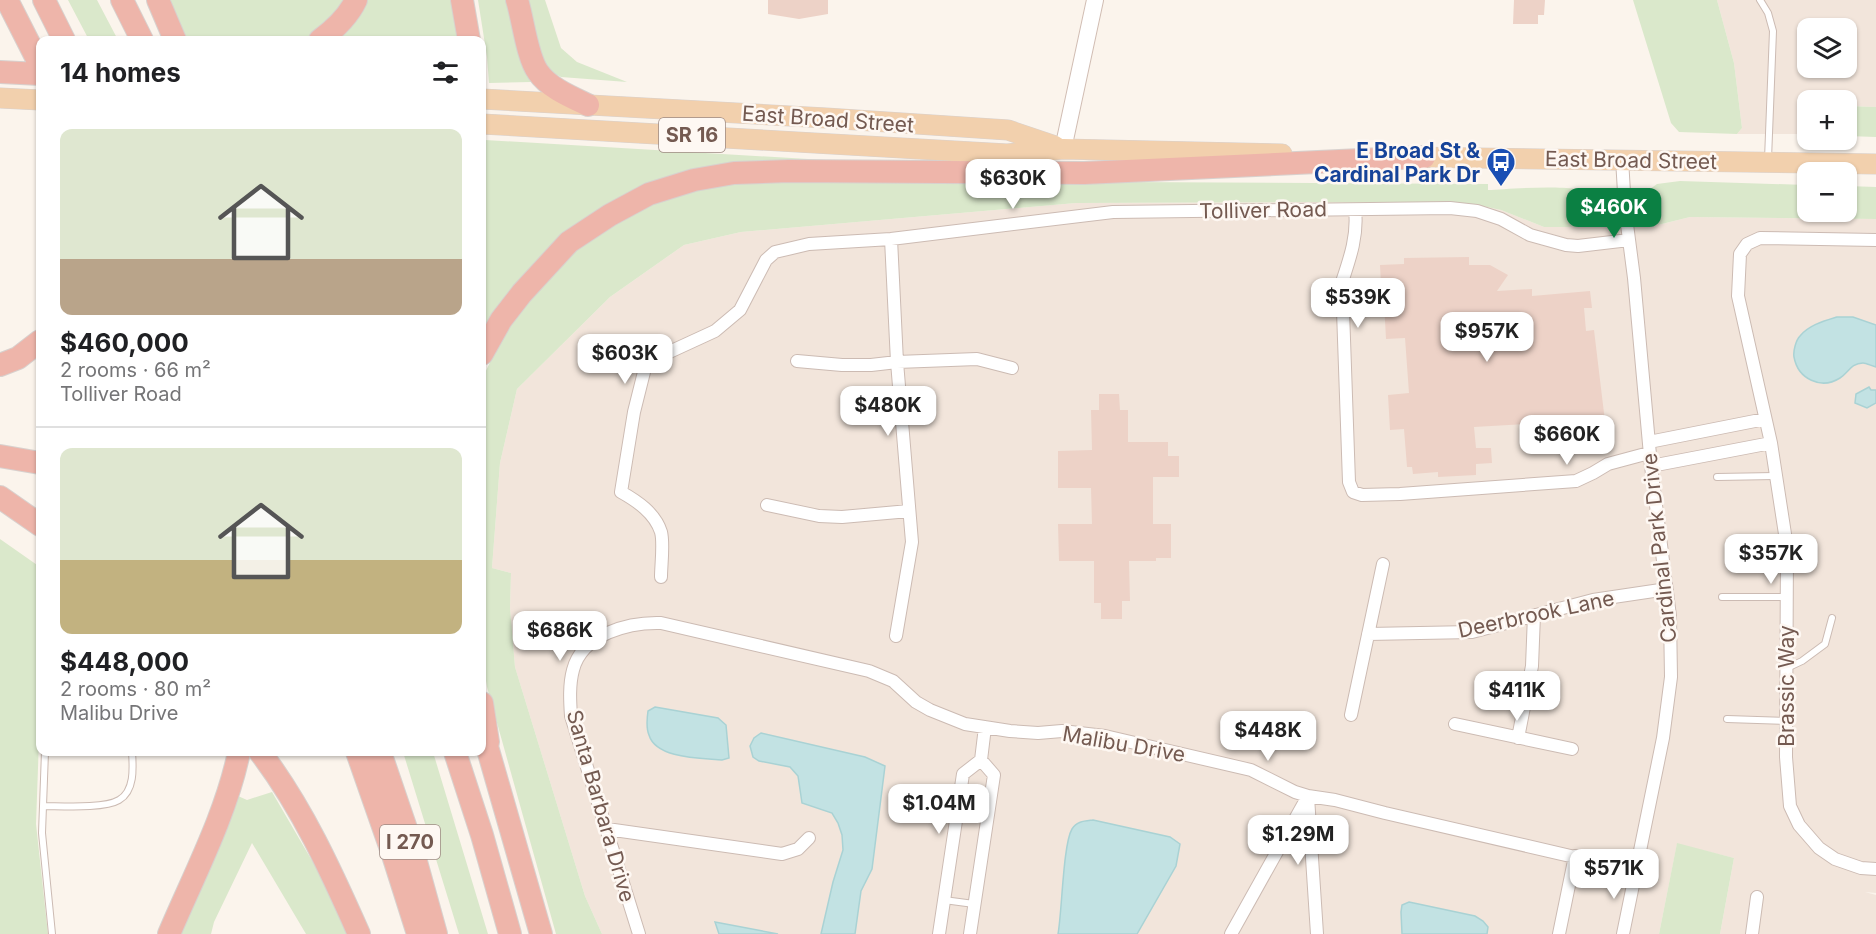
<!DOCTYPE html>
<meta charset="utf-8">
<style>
:root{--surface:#fff;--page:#f2f2f2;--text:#202124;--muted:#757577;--line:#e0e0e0;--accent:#0b8043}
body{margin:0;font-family:Inter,sans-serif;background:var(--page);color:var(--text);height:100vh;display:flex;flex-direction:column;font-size:22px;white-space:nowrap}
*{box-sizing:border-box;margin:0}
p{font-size:20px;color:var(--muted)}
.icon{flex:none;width:33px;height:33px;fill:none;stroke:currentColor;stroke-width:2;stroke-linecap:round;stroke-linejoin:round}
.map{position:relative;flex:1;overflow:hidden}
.panel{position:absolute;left:36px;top:36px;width:450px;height:720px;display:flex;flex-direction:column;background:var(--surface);border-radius:12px;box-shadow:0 2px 4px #0004}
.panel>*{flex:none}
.tools{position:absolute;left:1797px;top:18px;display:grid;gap:12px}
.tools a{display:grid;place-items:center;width:60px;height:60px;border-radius:12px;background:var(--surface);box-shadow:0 2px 4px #0004;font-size:30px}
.price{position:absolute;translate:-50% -51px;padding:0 14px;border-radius:12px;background:#fff;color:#222;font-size:20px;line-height:39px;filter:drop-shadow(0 2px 3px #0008)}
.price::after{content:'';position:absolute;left:50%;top:36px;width:18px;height:14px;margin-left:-9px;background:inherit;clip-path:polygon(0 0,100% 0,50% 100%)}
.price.current{background:var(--accent);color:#fff}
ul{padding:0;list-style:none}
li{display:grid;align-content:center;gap:12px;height:318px;padding:0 24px}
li+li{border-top:2px solid var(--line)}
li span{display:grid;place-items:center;height:186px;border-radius:12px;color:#555}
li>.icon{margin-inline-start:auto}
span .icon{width:108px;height:108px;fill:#fffc;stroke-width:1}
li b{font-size:26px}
h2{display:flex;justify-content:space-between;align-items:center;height:72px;padding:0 24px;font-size:26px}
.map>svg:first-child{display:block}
.residential{fill:#f2e5db;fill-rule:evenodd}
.green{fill:#dae8cb}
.water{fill:#c2e2e3;stroke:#a9d2d4;stroke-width:1.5}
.building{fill:#edd2c7}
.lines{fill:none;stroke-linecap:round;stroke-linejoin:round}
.lane-casing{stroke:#ccbbb3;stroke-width:8}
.street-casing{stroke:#ccbbb3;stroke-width:14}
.secondary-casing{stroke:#d1bdb3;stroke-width:18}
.primary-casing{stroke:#d8d1ce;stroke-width:21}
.highway-casing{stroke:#d8d1ce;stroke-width:24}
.lane{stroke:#fff;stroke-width:6}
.street{stroke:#fff;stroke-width:12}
.secondary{stroke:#fff;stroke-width:16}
.primary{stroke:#f2d0ad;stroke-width:20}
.highway{stroke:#eeb5aa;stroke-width:22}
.labels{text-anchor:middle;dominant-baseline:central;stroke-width:5;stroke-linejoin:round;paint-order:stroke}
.shield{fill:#fef8f3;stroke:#9d8982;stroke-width:1.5}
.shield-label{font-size:20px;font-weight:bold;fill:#745a51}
.street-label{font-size:21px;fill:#745a51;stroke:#fef8f3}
.transit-label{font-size:21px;font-weight:bold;fill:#164399;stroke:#fef8f3;text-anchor:end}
</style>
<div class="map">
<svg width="1876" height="934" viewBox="0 0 1876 934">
<rect width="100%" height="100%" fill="#fbf4ec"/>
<path class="residential" d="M1717,0H1876V107L1847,106L1846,100H1808L1807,126L1805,127L1807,134H1737L1742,128L1734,63ZM1808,28H1846V68H1808Z
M1305,202L1473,204L1501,210L1544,227H1569L1647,218L1658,225L1690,217L1876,219V893L1865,892L1876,895V934H1720L1734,858L1677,844L1659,934H602L585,896L515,667L510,608L511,573L492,568L500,463L517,389L610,297L684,245L741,232L1076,203Z"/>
<path class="green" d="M68,0H97L118,40H89Z
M169,0H345L319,32L304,40H187Z
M366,0H452L458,40H337Z
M478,0H509L531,82L489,83L487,57Z
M527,0H545L561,48L577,62L627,82L561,77L551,72L544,64Z
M1633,0H1717L1734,63L1742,128L1737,134L1679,132L1671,123Z
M1847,106L1876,107V137L1847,136Z
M485,140L842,161L629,196L482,341V162Z
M751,180L1488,184V190C1508,189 1579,183 1594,194C1603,202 1596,216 1592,224L1569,227H1544L1501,210L1473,204L1305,202L1076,203L741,232L684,245L610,297L517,389L500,463L492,568L511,573L510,608L515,667L585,896L602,934H556L487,687L482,656V379L506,329L562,260L597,233L646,206L686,192Z
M1680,181L1807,185L1808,212H1846L1847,186L1876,187V219L1690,217L1658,225L1647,218L1646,192L1657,184Z
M0,539L40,567V712L36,824L48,934H0Z
M403,752H433L488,934H459Z
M272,792L325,883L347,934H306L252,843L214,922L211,934H178L238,796L247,800Z
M1677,843L1734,858L1720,934H1659Z"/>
<path class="water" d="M1837,317H1853L1876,325V367C1872,366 1866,363 1863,363C1851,363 1848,373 1840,378C1821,390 1798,379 1794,357C1793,351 1796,340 1800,336C1809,325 1824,321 1837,317Z
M1869,387L1871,390H1876V403L1867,408L1855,403L1856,394Z
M655,707L718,718L726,725L729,758L722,760C702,758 656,759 649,735C646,728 647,718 648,711Z
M761,733L865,757L885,766L872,869L861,891L855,934H821L833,882L843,850L842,835L838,823L832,813L802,803L798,776L790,767L759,761L753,757L750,746L754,738Z
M1093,820L1170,837L1180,844L1176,866L1137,934H1058C1062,913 1063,844 1072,829C1077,821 1085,821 1093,820Z
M1409,902L1475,916L1483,921L1488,927L1487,934H1402L1401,912L1402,905Z
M715,922L778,934H719Z"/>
<path class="building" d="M768,0H828V14L799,19L768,14Z
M1514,0H1545L1544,15H1538V24H1513Z
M1469,257V265H1490L1508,275L1497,291L1532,289V296L1590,291L1592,308H1584L1586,331L1594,330L1607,438L1565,442V444L1528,446L1527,424L1474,427L1476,448H1491L1492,463L1476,464V475L1438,477V472L1413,474L1412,467H1407L1404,429L1390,430L1388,395L1409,393L1405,338L1386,339L1383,284H1381L1380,265L1404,264V258Z
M1099,394H1119L1120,410H1128V442H1168V456H1179V477H1153V524H1171V558H1156V561H1129L1130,601H1122V619H1101V603H1094V561H1059L1058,524H1092L1091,488H1058V451L1092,450L1091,410H1099Z"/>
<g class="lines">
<g class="lane-casing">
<path id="lane" d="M1760,0L1768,13L1773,31L1768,159
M1717,477L1775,476
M1722,597H1786
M1787,668L1802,661L1825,644L1832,618
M1727,719L1786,721
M45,752L42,833L52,934
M43,806C61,806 104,809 119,800C135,791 133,767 132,752
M944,900L974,904"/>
</g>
<g class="street-casing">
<path id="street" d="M1622,159L1625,209L1634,278L1651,466L1670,616L1671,677L1663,738L1623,934
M1355,210C1358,235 1350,258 1342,282L1349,482L1353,492L1362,495L1400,494L1576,481L1593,473L1608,464L1649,453
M891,239L897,362L912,542L896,636
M1876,240L1760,238L1747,244L1740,254L1738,296L1771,443L1787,547L1786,757L1790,806L1799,825L1819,848L1835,859L1861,868L1876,869
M797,361L842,365H871L897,362L977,359L1012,368
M1649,442L1765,419
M1651,466L1771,443
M767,505L819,516L842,517L909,511
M661,577C661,565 664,543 661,532C655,513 637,501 621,492L634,412L645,368L652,360L715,331L740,310L766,260L775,252L809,244L891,239L1113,212L1450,208L1477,211L1501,219L1530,235L1566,245L1578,246L1629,240
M1368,634L1472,632L1593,600L1667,589
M1351,715L1383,564
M1455,724L1572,749
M1518,738L1532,666L1534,615
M1308,797L1317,934
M607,829L782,854L798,849L809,838
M639,934L571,716C570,701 569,685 573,670C582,634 629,622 661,623L869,671L893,681L916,702L930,710L965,724L1010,731L1038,733L1062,731L1105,736L1251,770L1295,792L1308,796L1335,800L1385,813L1635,871
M939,934L963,774L981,760L985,727
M970,934L994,775L981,760
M1231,934L1308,796
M1559,934L1575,856
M1752,934L1757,897"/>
</g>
<g class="secondary-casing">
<path id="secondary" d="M1063,149L1095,0"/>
</g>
<g class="primary-casing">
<path id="primary" d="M0,98L40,100
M482,99L826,118L1008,130L1055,146
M482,124L1007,154L1063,149L1282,154
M1410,157L1876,164"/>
</g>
<g class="highway-casing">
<path id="highway" d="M7,0L40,65
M44,0L64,40
M122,0L142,40
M158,0L175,40
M462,0L469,40
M517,0C523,19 527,57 538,72C549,88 571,97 588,105
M320,40C335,29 348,17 356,0
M0,72L40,74
M482,354L501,320L522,293L569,242L610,215L649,194L694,180L734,173L789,171L1084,173L1424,157
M0,365L18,358L40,341
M0,456L40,463
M0,497L40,525
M482,703L488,742
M482,729L541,934
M260,752C302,807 331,871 359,934
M357,752L392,852L418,934
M380,752L410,840L436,934
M455,752L482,835L510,934
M169,934C194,875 226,815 239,752"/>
</g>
<use href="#lane" class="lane"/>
<use href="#street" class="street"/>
<use href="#secondary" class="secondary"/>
<use href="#primary" class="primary"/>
<use href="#highway" class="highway"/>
</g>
<defs>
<g id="bus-pin" transform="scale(1.5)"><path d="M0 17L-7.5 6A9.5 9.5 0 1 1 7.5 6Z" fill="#1a4fb4" stroke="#fef8f3"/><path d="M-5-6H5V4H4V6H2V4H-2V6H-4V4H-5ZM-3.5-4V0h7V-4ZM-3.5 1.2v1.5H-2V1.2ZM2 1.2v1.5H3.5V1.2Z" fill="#fff"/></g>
</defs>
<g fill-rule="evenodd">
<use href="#bus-pin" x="1501" y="162"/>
</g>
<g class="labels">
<g class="shield">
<rect x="659" y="118" width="66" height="34" rx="4.5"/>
<rect x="380" y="825" width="60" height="34" rx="4.5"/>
</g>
<g class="shield-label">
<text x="692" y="135">SR 16</text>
<text x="410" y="842">I 270</text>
</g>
<g class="street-label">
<text transform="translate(828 119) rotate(4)">East Broad Street</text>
<text transform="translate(1631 160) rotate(1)">East Broad Street</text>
<text transform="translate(1263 210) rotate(-1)">Tolliver Road</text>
<text transform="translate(1659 548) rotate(-96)">Cardinal Park Drive</text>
<text transform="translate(1536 614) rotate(-12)">Deerbrook Lane</text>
<text transform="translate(1786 686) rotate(-90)">Brassic Way</text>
<text transform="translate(1124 744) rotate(10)">Malibu Drive</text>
<text transform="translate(601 806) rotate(74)">Santa Barbara Drive</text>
</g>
<g class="transit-label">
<text x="1480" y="150">E Broad St &amp;<tspan x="1480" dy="24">Cardinal Park Dr</tspan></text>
</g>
</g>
</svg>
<div class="tools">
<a><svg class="icon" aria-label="layers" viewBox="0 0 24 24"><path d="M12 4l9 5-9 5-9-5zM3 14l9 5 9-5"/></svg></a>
<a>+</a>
<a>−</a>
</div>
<b class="price" style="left:1013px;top:210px">$630K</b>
<b class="price current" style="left:1614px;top:239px">$460K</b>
<b class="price" style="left:1358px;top:329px">$539K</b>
<b class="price" style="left:1487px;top:363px">$957K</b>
<b class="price" style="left:625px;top:385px">$603K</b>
<b class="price" style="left:888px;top:437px">$480K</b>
<b class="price" style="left:1567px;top:466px">$660K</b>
<b class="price" style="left:1771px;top:585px">$357K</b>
<b class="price" style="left:560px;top:662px">$686K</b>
<b class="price" style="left:1517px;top:722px">$411K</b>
<b class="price" style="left:1268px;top:762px">$448K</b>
<b class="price" style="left:939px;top:835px">$1.04M</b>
<b class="price" style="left:1298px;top:866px">$1.29M</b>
<b class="price" style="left:1614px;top:900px">$571K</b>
<section class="panel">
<h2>14 homes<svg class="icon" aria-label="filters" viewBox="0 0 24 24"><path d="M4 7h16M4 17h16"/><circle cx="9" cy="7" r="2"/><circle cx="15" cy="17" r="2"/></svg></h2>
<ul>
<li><span style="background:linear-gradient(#dfe7d0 70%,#b9a48a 0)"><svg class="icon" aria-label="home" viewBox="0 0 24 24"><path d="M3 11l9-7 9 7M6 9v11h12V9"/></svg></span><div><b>$460,000</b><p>2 rooms · 66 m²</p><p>Tolliver Road</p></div></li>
<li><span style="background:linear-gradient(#dfe7d0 60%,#c2b280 0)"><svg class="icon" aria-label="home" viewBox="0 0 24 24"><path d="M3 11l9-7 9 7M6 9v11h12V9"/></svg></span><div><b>$448,000</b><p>2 rooms · 80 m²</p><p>Malibu Drive</p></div></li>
</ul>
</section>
</div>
